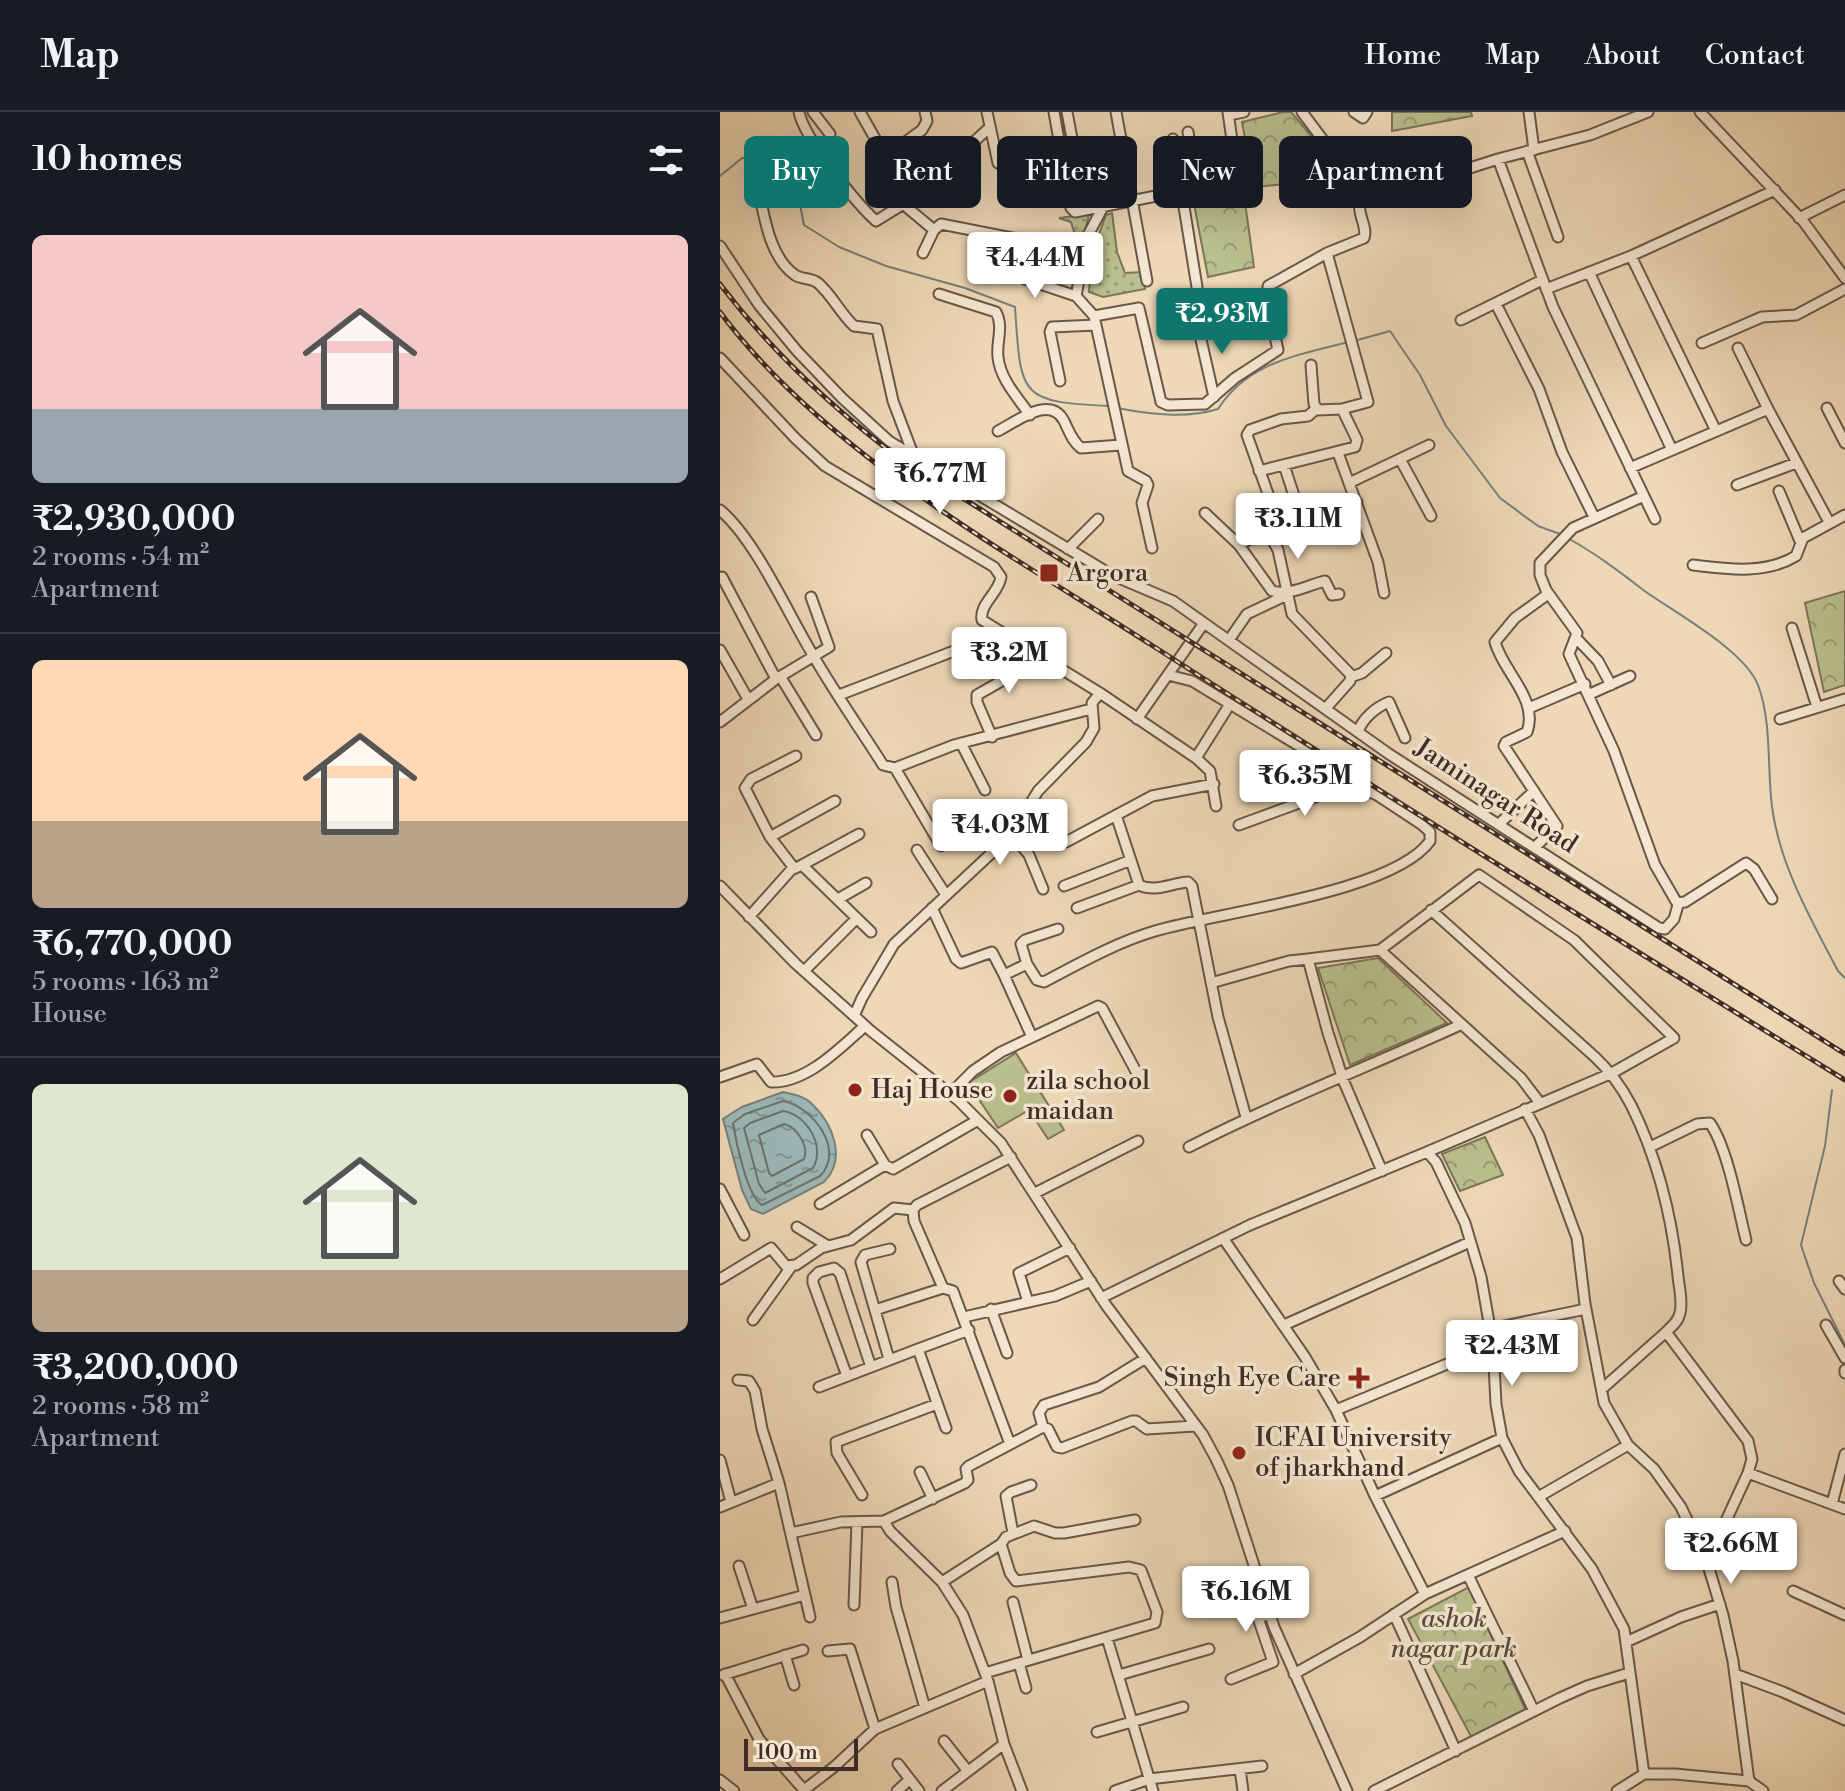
<!DOCTYPE html>
<meta charset="utf-8">
<style>
:root{--surface:#171b24;--page:#20242c;--text:#f1f3f6;--muted:#9ea1a6;--line:#363941;--accent:#0f766e}
body{margin:0;font-family:"Libre Bodoni",serif;background:var(--page);color:var(--text);height:100vh;display:flex;flex-direction:column;font-size:30px;white-space:nowrap}
*{box-sizing:border-box;margin:0}
p{font-size:26px;color:var(--muted)}
.icon{flex:none;width:44px;height:44px;fill:none;stroke:currentColor;stroke-width:2;stroke-linecap:round;stroke-linejoin:round}
.map{position:relative;flex:1;overflow:hidden}
.side{display:flex;flex-direction:column;background:var(--surface);width:720px}
.side>*{flex:none}
.top-card{position:absolute;left:24px;top:24px;width:760px;height:72px;display:flex;gap:16px}
.scale{position:absolute;left:24px;bottom:20px;width:114px;box-sizing:border-box;padding-left:8px;border:4px solid #3e2c25;border-top:0;font-size:22px;line-height:28px;white-space:nowrap;color:#3e2c25;-webkit-text-stroke:6px #f4e6d0;paint-order:stroke}
.price{position:absolute;translate:-50% -68px;padding:0 18px;border-radius:8px;background:#fff;color:#222;font-size:26px;line-height:52px;filter:drop-shadow(0 2px 4px #0008)}
.price::after{content:'';position:absolute;left:50%;top:48px;width:24px;height:18px;margin-left:-12px;background:inherit;clip-path:polygon(0 0,100% 0,50% 100%)}
.price.current{background:var(--accent);color:#fff}
ul{padding:0;list-style:none}
li{display:grid;align-content:center;gap:16px;height:424px;padding:0 32px}
li+li{border-top:2px solid var(--line)}
li span{display:grid;place-items:center;height:248px;border-radius:12px;color:#555}
li>.icon{margin-inline-start:auto}
span .icon{width:144px;height:144px;fill:#fffc;stroke-width:1}
li b{font-size:34px}
h2{display:flex;justify-content:space-between;align-items:center;height:96px;padding:0 32px;font-size:34px}
.chip{padding:0 28px;border-radius:12px;background:var(--surface);box-shadow:0 8px 32px #0002;font-size:28px;line-height:72px}
.chip.current{background:var(--accent);color:#fff}
header{display:flex;align-items:center;gap:48px;box-sizing:border-box;height:112px;padding:0 40px;background:var(--surface);border-bottom:2px solid var(--line)}
header strong{font-size:38px}
nav{display:flex;gap:44px;margin-inline-start:auto;font-size:28px}
main{display:flex;flex:1;min-height:0}
.map>svg:first-child{display:block}
.grass{fill:url(#grass-dots);stroke:#7c765a;stroke-width:2}
.park{fill:url(#park-crowns);stroke:#7c765a;stroke-width:2}
.garden{fill:#b9bf8e;stroke:#7c765a;stroke-width:2}
.water{fill:url(#water-ripples);stroke:#76807d;stroke-width:2}
.lines{fill:none;stroke-linecap:round;stroke-linejoin:round}
.shore{stroke:#6d726e;stroke-width:2}
.stream{stroke:#76807d;stroke-width:2}
.minor-casing{stroke:#6a5749;stroke-width:13}
.minor{stroke:#f4e6d0;stroke-width:9}
.rail-casing{stroke:#3e2c25;stroke-width:5}
.rail{stroke:#f4e6d0;stroke-width:2;stroke-dasharray:6;stroke-linecap:butt}
.poi-dot{fill:#8f2418;stroke:#f4e6d0;stroke-width:3}
.labels{text-anchor:middle;dominant-baseline:central;stroke-width:7;stroke-linejoin:round;paint-order:stroke}
.poi-label{font-size:26px;fill:#3e2c25;stroke:#f4e6d0;text-anchor:start}
.street-label{font-size:26px;fill:#3e2c25;stroke:#f4e6d0}
.park-label{font-size:26px;font-style:italic;fill:#57493a;stroke:#f4e6d0}
</style>
<header>
<strong>Map</strong>
<nav><a>Home</a><a>Map</a><a>About</a><a>Contact</a></nav>
</header>
<main>
<section class="side">
<h2>10 homes<svg class="icon" aria-label="filters" viewBox="0 0 24 24"><path d="M4 7h16M4 17h16"/><circle cx="9" cy="7" r="2"/><circle cx="15" cy="17" r="2"/></svg></h2>
<ul>
<li><span style="background:linear-gradient(#f6c9c9 70%,#9aa5b1 0)"><svg class="icon" aria-label="home" viewBox="0 0 24 24"><path d="M3 11l9-7 9 7M6 9v11h12V9"/></svg></span><div><b>₹2,930,000</b><p>2 rooms · 54 m²</p><p>Apartment</p></div></li>
<li><span style="background:linear-gradient(#ffd9b3 65%,#b9a48a 0)"><svg class="icon" aria-label="home" viewBox="0 0 24 24"><path d="M3 11l9-7 9 7M6 9v11h12V9"/></svg></span><div><b>₹6,770,000</b><p>5 rooms · 163 m²</p><p>House</p></div></li>
<li><span style="background:linear-gradient(#dfe7d0 75%,#b9a48a 0)"><svg class="icon" aria-label="home" viewBox="0 0 24 24"><path d="M3 11l9-7 9 7M6 9v11h12V9"/></svg></span><div><b>₹3,200,000</b><p>2 rooms · 58 m²</p><p>Apartment</p></div></li>
</ul>
</section>
<div class="map">
<svg width="1125" height="1679" viewBox="0 0 1125 1679">
<defs>
<pattern id="grass-dots" width="8" height="8" patternUnits="userSpaceOnUse" patternTransform="scale(2)"><rect width="8" height="8" fill="#b9bf8e"/><path d="M2 2h.1M6 6h.1" fill="none" stroke="#989b74" stroke-width="1.8" stroke-linecap="round"/></pattern>
<pattern id="park-crowns" width="20" height="18" patternUnits="userSpaceOnUse" patternTransform="scale(2)"><rect width="20" height="18" fill="#b9bf8e"/><path d="M2 6a3 3 0 1 1 6 0M12 15a3 3 0 1 1 6 0" fill="none" stroke="#989b74"/></pattern>
<pattern id="water-ripples" width="26" height="14" patternUnits="userSpaceOnUse" patternTransform="scale(2)"><rect width="26" height="14" fill="#9cb8b7"/><path d="M2 4q2-2 4 0t4 0M15 11q2-2 4 0t4 0" fill="none" stroke="#819695"/></pattern>
</defs>
<rect width="100%" height="100%" fill="#eed8b6"/>
<filter id="stains"><feTurbulence type="fractalNoise" baseFrequency=".0025" numOctaves="4"/><feColorMatrix values="0 0 0 0 .2 0 0 0 0 .09 0 0 0 0 .02 0 0 0 .5 -.17"/></filter>
<radialGradient id="worn" r=".72"><stop offset=".6" stop-color="#630" stop-opacity="0"/><stop offset="1" stop-color="#630" stop-opacity=".3"/></radialGradient>
<path class="grass" d="M392,101L397,140L405,161L423,160L425,177L383,185L369,180L372,141L386,103Z
M369,102L365,120L358,132L351,110L339,106Z"/>
<path class="park" d="M563,0H571L603,38L574,55L577,71L534,75L522,10Z
M672,0H751L752,4L672,19Z
M403,47L411,84L361,93L353,56Z
M523,76L534,155L488,165L473,87Z
M1125,479V573L1104,580L1085,491Z
M658,846L727,911L630,953L598,856Z
M765,1025L783,1063L740,1079L722,1042Z
M749,1475L807,1601L754,1630L688,1507Z"/>
<path class="garden" d="M296,941L344,1018L328,1027L309,998L278,1016L248,971Z"/>
<path class="water" d="M63,980C73,982 84,984 92,992C113,1012 127,1047 104,1070L43,1102L31,1097L22,1078L3,1007L22,995Z"/>
<g class="lines">
<path class="shore" d="M63,989C92,994 126,1038 100,1064L42,1093C27,1084 16,1030 13,1011L25,1002Z
M63,999C86,1002 106,1034 93,1056L45,1081L39,1072L24,1016L30,1011Z
M64,1012C77,1015 89,1034 84,1047L52,1064L49,1061L39,1023Z"/>
<path class="stream" d="M0,64L22,46L67,47L74,62L84,113L119,135L166,154L245,176L295,195C301,284 298,290 390,294
M634,229L670,219L700,263L726,314L780,386L818,414L840,422
M397,296C429,302 466,307 498,297C529,249 577,244 628,230
M851,428C878,443 901,461 926,480C956,501 1025,539 1038,573C1052,610 1047,656 1052,695C1060,754 1091,807 1118,859L1125,866
M1112,978L1105,1034L1081,1133L1094,1171L1125,1233"/>
<g class="minor-casing">
<path id="minor" d="M79,0C84,26 135,90 156,109L190,88L269,16
M93,0L110,22
M140,0L190,88
M267,0L278,51
M334,0L351,96L355,100L512,69L516,64V56L508,0
M347,0L357,53
M396,0L427,169
M582,0L606,32
M634,0L643,6L647,0
M809,0L814,38
M980,0L1083,109L1125,166
M509,3L524,0
M468,20L478,77
M453,27L477,175
M807,39L838,125
M166,44L202,18L207,9L205,0
M778,47L833,195L935,407
M345,55L405,45
M36,65C43,95 47,144 75,163C82,168 90,165 98,171C112,183 120,201 134,214L157,217L173,289L193,342
M82,76L110,53
M183,92L214,118
M383,95L368,123L356,184L374,204L408,359L426,369L428,373L422,391L432,436
M1079,106L1125,83
M0,134L39,193L77,239L122,286L169,329L392,463L453,489L669,642L939,816L945,817L954,807L958,793
M203,141L214,118L221,112L363,140
M911,144L996,319
M284,160L356,184
M869,160L952,338
M826,177L911,144L1055,78
M219,182L276,200C284,215 276,230 278,245C280,267 298,286 310,303
M776,192L819,277L842,340L874,405
M374,204L419,196L441,290L448,293L485,292L515,266L558,238L547,189L548,174L607,141L644,126C648,115 637,102 640,91L778,47L870,23L928,0
M741,208L822,168
M477,210L494,285
M982,231L1042,205L1076,203L1125,177
M1018,236L1048,297L1109,410
M0,246L75,326L105,354L274,455L281,465C279,481 259,492 262,508L380,581L476,646L490,659L496,694
M591,253L594,292L598,298L622,297L648,290L607,141
M340,269L330,220L332,215L376,213
M1107,296L1125,331
M596,297L588,304L561,307L530,318L527,323L556,404L555,412L547,418L558,438L572,502L631,563L630,569L606,596
M278,319C296,310 330,282 344,309C349,319 352,329 361,336L401,333
M618,341L658,450L664,481
M680,347L711,404
M910,356L1048,297
M539,359L635,335L637,328L622,297
M629,371L709,333
M1017,373L1076,351
M1059,379L1080,429
M924,384L853,416L820,451V463L826,478L857,521L849,542L894,639L935,753L957,791L965,790L1026,751L1034,757L1052,787
M0,398C34,426 67,499 90,538C112,577 139,615 163,653L175,656L234,633L371,597
M579,399L637,390
M485,401L519,433L552,479C570,484 588,473 605,469L612,483L619,482
M555,412L579,399L564,353
M519,433L547,418
M348,437L378,407
M973,453C1007,457 1045,463 1076,444L1083,426L1125,403
M2,465L56,567
M1072,516L1097,595
M857,527L878,549L891,573
M509,528L527,502L567,483
M0,538L28,587
M60,564L96,623
M631,565L642,561L666,541
M870,582L910,564
M119,583L281,521
M809,596L865,572
M417,607L484,511
M1060,607L1125,587
M0,610L56,567L109,535L91,485
M638,620C642,607 656,595 669,590L685,626
M272,625L257,590V583L322,546
M241,631L265,678
M476,646L510,592
M175,656L221,734
M779,712L814,679
M519,713L609,680L615,676L619,667
M292,722L309,743L323,777
M50,725L115,689
M346,730L432,684L494,672
M815,735L837,714L784,634L786,630L807,620C819,587 783,560 775,530L795,506L828,482
M197,738L226,783
M82,753L139,722
M74,756L50,725L25,676L31,667L76,644
M419,773C435,781 451,771 468,770L472,774L498,905L526,1005
M0,774L76,852L151,919L239,989L281,1031L386,1193L483,1323L496,1347L508,1373L554,1515L627,1679
M344,774L411,748
M118,787L146,771
M212,796L236,847L241,851L272,840L284,863
M357,796L419,773L396,703
M711,798L875,945C890,959 901,974 911,993C938,1047 952,1105 958,1164C959,1175 963,1190 960,1201C958,1210 952,1214 946,1220
M29,805L71,758L82,753L151,820
M660,838L801,966L820,991
M307,852L317,868L324,870C358,852 397,830 435,819C498,800 673,781 710,729V720L701,712L657,683L619,667L599,646L472,569L448,563
M84,859L137,806
M491,871L569,849L588,847
M134,904L142,886L174,832L292,722L318,679L366,630L374,616L372,591L380,581
M312,925L284,863L307,852L301,832L305,828L338,817
M0,965L37,952L51,970C87,971 120,936 145,914
M230,982L253,959L281,940L378,894L382,896L419,965
M805,997L819,1023L857,1126L865,1192L884,1291L908,1333L934,1357L961,1395L987,1450L1003,1503L1013,1549L1029,1669
M147,1023L165,1053L173,1057L258,1008
M469,1035C557,990 650,954 740,913
M930,1035L977,1012L990,1011C1008,1037 1018,1096 1026,1128
M662,1059L624,970L608,921L588,847L660,838L759,763L854,828L954,926L892,961L707,1040
M0,1077L24,1123
M315,1081L418,1029
M100,1092L165,1053
M77,1115L108,1134
M503,1126L585,1245L616,1298L655,1384L705,1482
M0,1167L51,1136L66,1154L76,1153L101,1136L131,1128L174,1096L193,1098
M1119,1169L1125,1177
M223,1176L194,1109L193,1098L197,1093L291,1045
M381,1186L530,1113L707,1040L716,1050L745,1111L761,1165L773,1233L776,1292L782,1326L799,1359L872,1457L904,1517L924,1662L897,1679
M308,1190L299,1161L350,1136
M271,1197L287,1241
M155,1198L223,1176L233,1179L290,1332
M244,1205L335,1184L371,1169
M33,1208L71,1155
M564,1213L750,1130
M1106,1213L1125,1246
M770,1217L866,1197
M198,1237L249,1218
M169,1247L141,1150L145,1143L170,1137
M1125,1258V1261
M127,1264L93,1171V1166L99,1160L114,1156L120,1161L151,1255
M18,1268L29,1269L35,1279L42,1317L59,1371L90,1505
M99,1275L198,1237L226,1316
M882,1277L946,1220L1028,1329L1032,1347L1028,1361L987,1450
M616,1298L773,1233
M323,1315L319,1301L324,1293L379,1275L426,1246
M0,1348L11,1390
M200,1360L213,1387
M1028,1361L1125,1397
M142,1383L117,1341L116,1330L217,1292
M655,1384L782,1326
M820,1384L908,1333
M1112,1392L1125,1342
M0,1395L59,1371
M71,1421L121,1410L164,1409
M293,1421L286,1384L291,1380L311,1373
M19,1454L33,1497
M748,1463L814,1599
M172,1470L176,1495L205,1596
M222,1470L281,1432
M1073,1479L1125,1503
M293,1490L308,1548
M134,1493L137,1410
M674,1502L736,1639
M0,1506L85,1483
M387,1526L433,1679
M906,1530L961,1505L1000,1492
M108,1539L130,1537L155,1617
M65,1543L74,1573
M299,1551L306,1576
M265,1561L435,1511L437,1500L421,1458L409,1455L296,1469L290,1461L281,1432L286,1425L314,1414L335,1421H344L415,1408
M5,1562L39,1627L84,1678L114,1655L155,1617L268,1569
M574,1562L640,1525L705,1482L845,1419
M1015,1562L1063,1580L1125,1608
M3,1563L83,1538
M399,1563L489,1537
M511,1567L553,1550L538,1506L550,1502
M377,1620L463,1595
M224,1629L247,1658
M178,1652L199,1679
M520,1657L523,1679
M924,1662H955L1029,1669L1043,1679
M0,1668L14,1679
M177,1679L189,1668
M222,1679L284,1632
M302,1679L284,1632L268,1569L243,1503L222,1470L170,1419L164,1409L245,1371L248,1368L246,1357L249,1354L323,1315L328,1317L337,1335L342,1336L412,1309H416L427,1317L475,1314
M395,1679L429,1667L542,1654
M654,1679L840,1586L867,1574L909,1561"/>
</g>
<use href="#minor" class="minor"/>
<g class="rail-casing">
<path id="rail" d="M0,172C50,238 110,294 176,344L1125,942
M0,200C104,340 287,440 433,534C662,681 893,825 1125,968"/>
</g>
<use href="#rail" class="rail"/>
</g>
<g class="poi-dot">
<rect x="319" y="451" width="20" height="20" rx="4"/>
<circle cx="135" cy="978" r="8"/>
<circle cx="290" cy="984" r="8"/>
<path d="M635 1254h8v8h8v8h-8v8h-8v-8h-8v-8h8z"/>
<circle cx="519" cy="1341" r="8"/>
</g>
<g class="labels">
<g class="poi-label">
<text x="347" y="461">Argora</text>
<text x="306" y="969">zila school<tspan x="306" dy="30">maidan</tspan></text>
<text x="151" y="978">Haj House</text>
<text x="621" y="1266" text-anchor="end">Singh Eye Care</text>
<text x="535" y="1326">ICFAI University<tspan x="535" dy="30">of jharkhand</tspan></text>
</g>
<g class="street-label">
<text transform="translate(776 684) rotate(33)">Jaminagar Road</text>
</g>
<g class="park-label">
<text x="734" y="1507">ashok<tspan x="734" dy="30">nagar park</tspan></text>
</g>
</g>
<rect width="100%" height="100%" filter="url(#stains)"/>
<rect width="100%" height="100%" fill="url(#worn)"/>
</svg>
<div class="scale">100 m</div>
<b class="price" style="left:315px;top:188px">₹4.44M</b>
<b class="price current" style="left:502px;top:244px">₹2.93M</b>
<b class="price" style="left:220px;top:404px">₹6.77M</b>
<b class="price" style="left:578px;top:449px">₹3.11M</b>
<b class="price" style="left:289px;top:583px">₹3.2M</b>
<b class="price" style="left:585px;top:706px">₹6.35M</b>
<b class="price" style="left:280px;top:755px">₹4.03M</b>
<b class="price" style="left:792px;top:1276px">₹2.43M</b>
<b class="price" style="left:1011px;top:1474px">₹2.66M</b>
<b class="price" style="left:526px;top:1522px">₹6.16M</b>
<div class="top-card">
<a class="chip current">Buy</a>
<a class="chip">Rent</a>
<a class="chip">Filters</a>
<a class="chip">New</a>
<a class="chip">Apartment</a>
</div>
</div>
</main>
